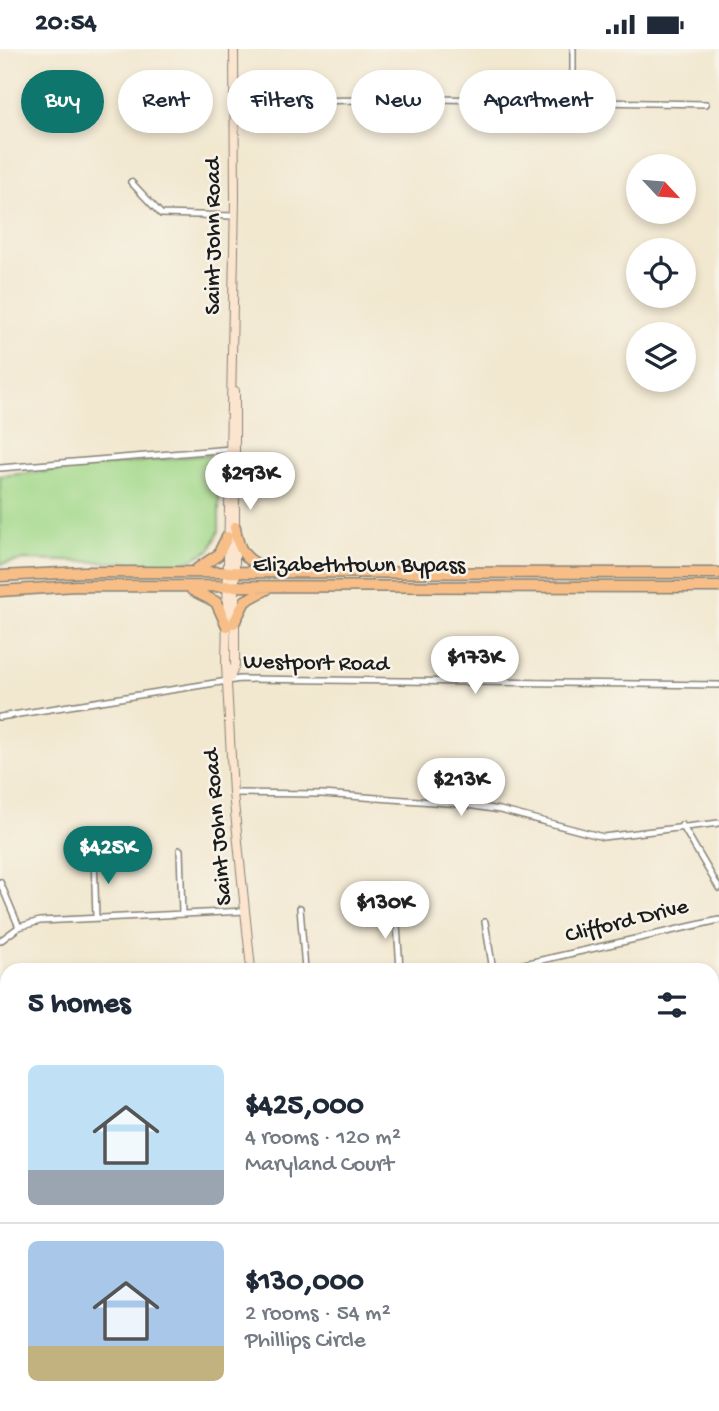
<!DOCTYPE html>
<meta charset="utf-8">
<style>
:root{--surface:#fff;--page:#f6f6f7;--text:#1f2937;--muted:#747a83;--line:#e0e1e3;--accent:#0f766e}
body{margin:0;font-family:"Gochi Hand",sans-serif;background:var(--page);color:var(--text);height:100vh;display:flex;flex-direction:column;font-size:26px;white-space:nowrap}
*{box-sizing:border-box;margin:0}
p{font-size:23px;color:var(--muted)}
.icon{flex:none;width:38px;height:38px;fill:none;stroke:currentColor;stroke-width:2;stroke-linecap:round;stroke-linejoin:round}
.map{position:relative;flex:1;overflow:hidden}
.details{position:absolute;left:0px;top:914px;width:719px;height:450px;display:flex;flex-direction:column;background:var(--surface);border-radius:21px 21px 0 0;box-shadow:0 4px 10px #0003}
.details>*{flex:none}
.guide{position:absolute;left:21px;top:21px;width:677px;height:63px;display:flex;gap:14px}
.needle{width:46px;rotate:116deg}
.fabs{position:absolute;left:626px;top:105px;display:grid;gap:14px}
.fabs a{display:grid;place-items:center;width:70px;height:70px;border-radius:50%;background:var(--surface);box-shadow:0 4px 10px #0003;font-size:35px}
.price{position:absolute;translate:-50% -60px;padding:0 16px;border-radius:24px;background:#fff;color:#222;font-size:23px;line-height:46px;filter:drop-shadow(0 2px 4px #0008)}
.price::after{content:'';position:absolute;left:50%;top:42px;width:21px;height:16px;margin-left:-10px;background:inherit;clip-path:polygon(0 0,100% 0,50% 100%)}
.price.current{background:var(--accent);color:#fff}
ul{padding:0;list-style:none}
li{display:flex;align-items:center;gap:21px;height:175px;padding:0 28px}
li+li{border-top:2px solid var(--line)}
li span{display:grid;place-items:center;flex:none;width:196px;height:140px;border-radius:10px;color:#555}
li>.icon{margin-inline-start:auto}
span .icon{width:84px;height:84px;fill:#fffc;stroke-width:1}
li b{font-size:30px}
h2{display:flex;justify-content:space-between;align-items:center;height:84px;padding:0 28px;font-size:30px}
.tag{padding:0 24px;border-radius:32px;background:var(--surface);box-shadow:0 4px 10px #0003;font-size:24px;line-height:63px}
.tag.current{background:var(--accent);color:#fff}
.status{display:flex;justify-content:space-between;align-items:center;height:49px;padding:0 35px;background:var(--surface);direction:ltr}
.status svg{height:19px;fill:currentColor}
.map>svg:first-child{display:block}
.built{fill:#e5d3f0}
.green{fill:#a1d889;stroke:#5e7a52;stroke-width:2}
.lines{fill:none;stroke-linecap:round;stroke-linejoin:round}
.street-casing{stroke:#878276;stroke-width:8}
.secondary-casing{stroke:#878276;stroke-width:10}
.primary-casing{stroke:#878276;stroke-width:11}
.highway-casing{stroke:#878276;stroke-width:13}
.street{stroke:#fff;stroke-width:5}
.secondary{stroke:#fce5cf;stroke-width:8}
.primary{stroke:#f7be88;stroke-width:9}
.highway{stroke:#f7be88;stroke-width:10}
.labels{text-anchor:middle;dominant-baseline:central;stroke-width:5;stroke-linejoin:round;paint-order:stroke}
.street-label{font-size:23px;fill:#1c1c1c;stroke:#f7f3e8}
</style>
<div class="status"><b>20:54</b><svg viewBox="0 0 49 12"><path d="M0 12V9h3v3zM5 12V6h3v6zM10 12V3h3v9zM15 12V0h3v12zM26 1h20v11H26zM47 4h2v5h-2z"/></svg></div>
<div class="map">
<svg width="719" height="1362" viewBox="0 0 719 1362">
<rect width="100%" height="100%" fill="#f7f3e8"/>
<filter id="ink" filterUnits="userSpaceOnUse"><feTurbulence type="fractalNoise" baseFrequency=".0143" numOctaves="2"/><feDisplacementMap in="SourceGraphic" scale="14" xChannelSelector="R" yChannelSelector="G"/><feConvolveMatrix kernelMatrix="1 2 1 2 8 2 1 2 1" color-interpolation-filters="sRGB"/></filter>
<filter id="wash" filterUnits="userSpaceOnUse"><feTurbulence type="fractalNoise" baseFrequency=".00686" numOctaves="4" result="noise"/><feDisplacementMap in="SourceGraphic" scale="28" xChannelSelector="R" yChannelSelector="G"/><feGaussianBlur stdDeviation="1.57" result="paint"/><feColorMatrix in="noise" values="0 0 0 0 0 0 0 0 0 0 0 0 0 0 0 0 0 1.4 0 .05"/><feComposite in="paint" operator="in"/></filter>
<g filter="url(#wash)">
<rect width="100%" height="100%" fill="#f2e8d0"/>
<path class="built" d="M719,1257V1347H712V1260Z"/>
<path class="green" d="M206,406L219,409V482L210,501L182,515L25,511L0,515V427Z"/>
</g>
<g filter="url(#ink)">
<g class="lines">
<g class="street-casing">
<path id="street" d="M234,53L438,50L706,55
M573,53V0
M131,133L161,165L234,167
M0,419L231,400
M0,668L240,630L719,636
M233,744L322,745L461,755L500,761L603,788L719,774
M682,776L719,839
M180,801L182,865
M94,807L96,868
M0,833L19,878
M300,859L305,920
M396,861L400,920
M485,873L492,915L496,920
M0,892L19,878L40,872L245,862
M502,920L719,871
M712,957L719,952
M0,1007L7,1002
M712,1067L719,1061
M712,1084L719,1087
M0,1091L7,1097
M712,1196L719,1204
M0,1222L7,1230
M386,1362L389,1356"/>
</g>
<g class="secondary-casing">
<path id="secondary" d="M234,0L235,150L226,616L233,744L251,920
M230,629L235,616V342
M217,1356L218,1362"/>
</g>
<g class="primary-casing">
<path id="primary" d="M712,1251L719,1249
M712,1355H719
M283,1362H339
M595,1362L691,1356"/>
</g>
<g class="highway-casing">
<path id="highway" d="M235,478C238,502 246,513 269,520
M197,520L218,506L227,488
M0,527L84,523L719,524
M192,541L216,553L227,577
M0,542L76,537L719,538
M234,574L245,552L267,540"/>
</g>
<use href="#street" class="street"/>
<use href="#secondary" class="secondary"/>
<use href="#primary" class="primary"/>
<use href="#highway" class="highway"/>
</g>
</g>
<g class="labels">
<g class="street-label">
<text transform="translate(214 187) rotate(-90)">Saint John Road</text>
<text x="359" y="517">Elizabethtown Bypass</text>
<text transform="translate(316 615) rotate(1)">Westport Road</text>
<text transform="translate(219 778) rotate(-95)">Saint John Road</text>
<text transform="translate(627 873) rotate(-14)">Clifford Drive</text>
</g>
</g>
</svg>
<div class="fabs">
<a><svg class="needle" viewBox="-14 -14 28 28"><path d="M0-13l5 13h-10z" fill="#e53935"/><path d="M0 13l5-13h-10z" fill="#747a83"/></svg></a>
<a><svg class="icon" aria-label="locate" viewBox="0 0 24 24"><circle cx="12" cy="12" r="6"/><path d="M12 2v4M12 18v4M2 12h4M18 12h4"/></svg></a>
<a><svg class="icon" aria-label="layers" viewBox="0 0 24 24"><path d="M12 4l9 5-9 5-9-5zM3 14l9 5 9-5"/></svg></a>
</div>
<b class="price" style="left:250px;top:463px">$293K</b>
<b class="price" style="left:475px;top:647px">$173K</b>
<b class="price" style="left:461px;top:769px">$213K</b>
<b class="price current" style="left:108px;top:837px">$425K</b>
<b class="price" style="left:385px;top:892px">$130K</b>
<div class="guide">
<a class="tag current">Buy</a>
<a class="tag">Rent</a>
<a class="tag">Filters</a>
<a class="tag">New</a>
<a class="tag">Apartment</a>
</div>
<section class="details">
<h2>5 homes<svg class="icon" aria-label="filters" viewBox="0 0 24 24"><path d="M4 7h16M4 17h16"/><circle cx="9" cy="7" r="2"/><circle cx="15" cy="17" r="2"/></svg></h2>
<ul>
<li><span style="background:linear-gradient(#bfe0f5 75%,#9aa5b1 0)"><svg class="icon" aria-label="home" viewBox="0 0 24 24"><path d="M3 11l9-7 9 7M6 9v11h12V9"/></svg></span><div><b>$425,000</b><p>4 rooms · 120 m²</p><p>Maryland Court</p></div></li>
<li><span style="background:linear-gradient(#a9c7e8 75%,#c2b280 0)"><svg class="icon" aria-label="home" viewBox="0 0 24 24"><path d="M3 11l9-7 9 7M6 9v11h12V9"/></svg></span><div><b>$130,000</b><p>2 rooms · 54 m²</p><p>Phillips Circle</p></div></li>
</ul>
</section>
</div>
